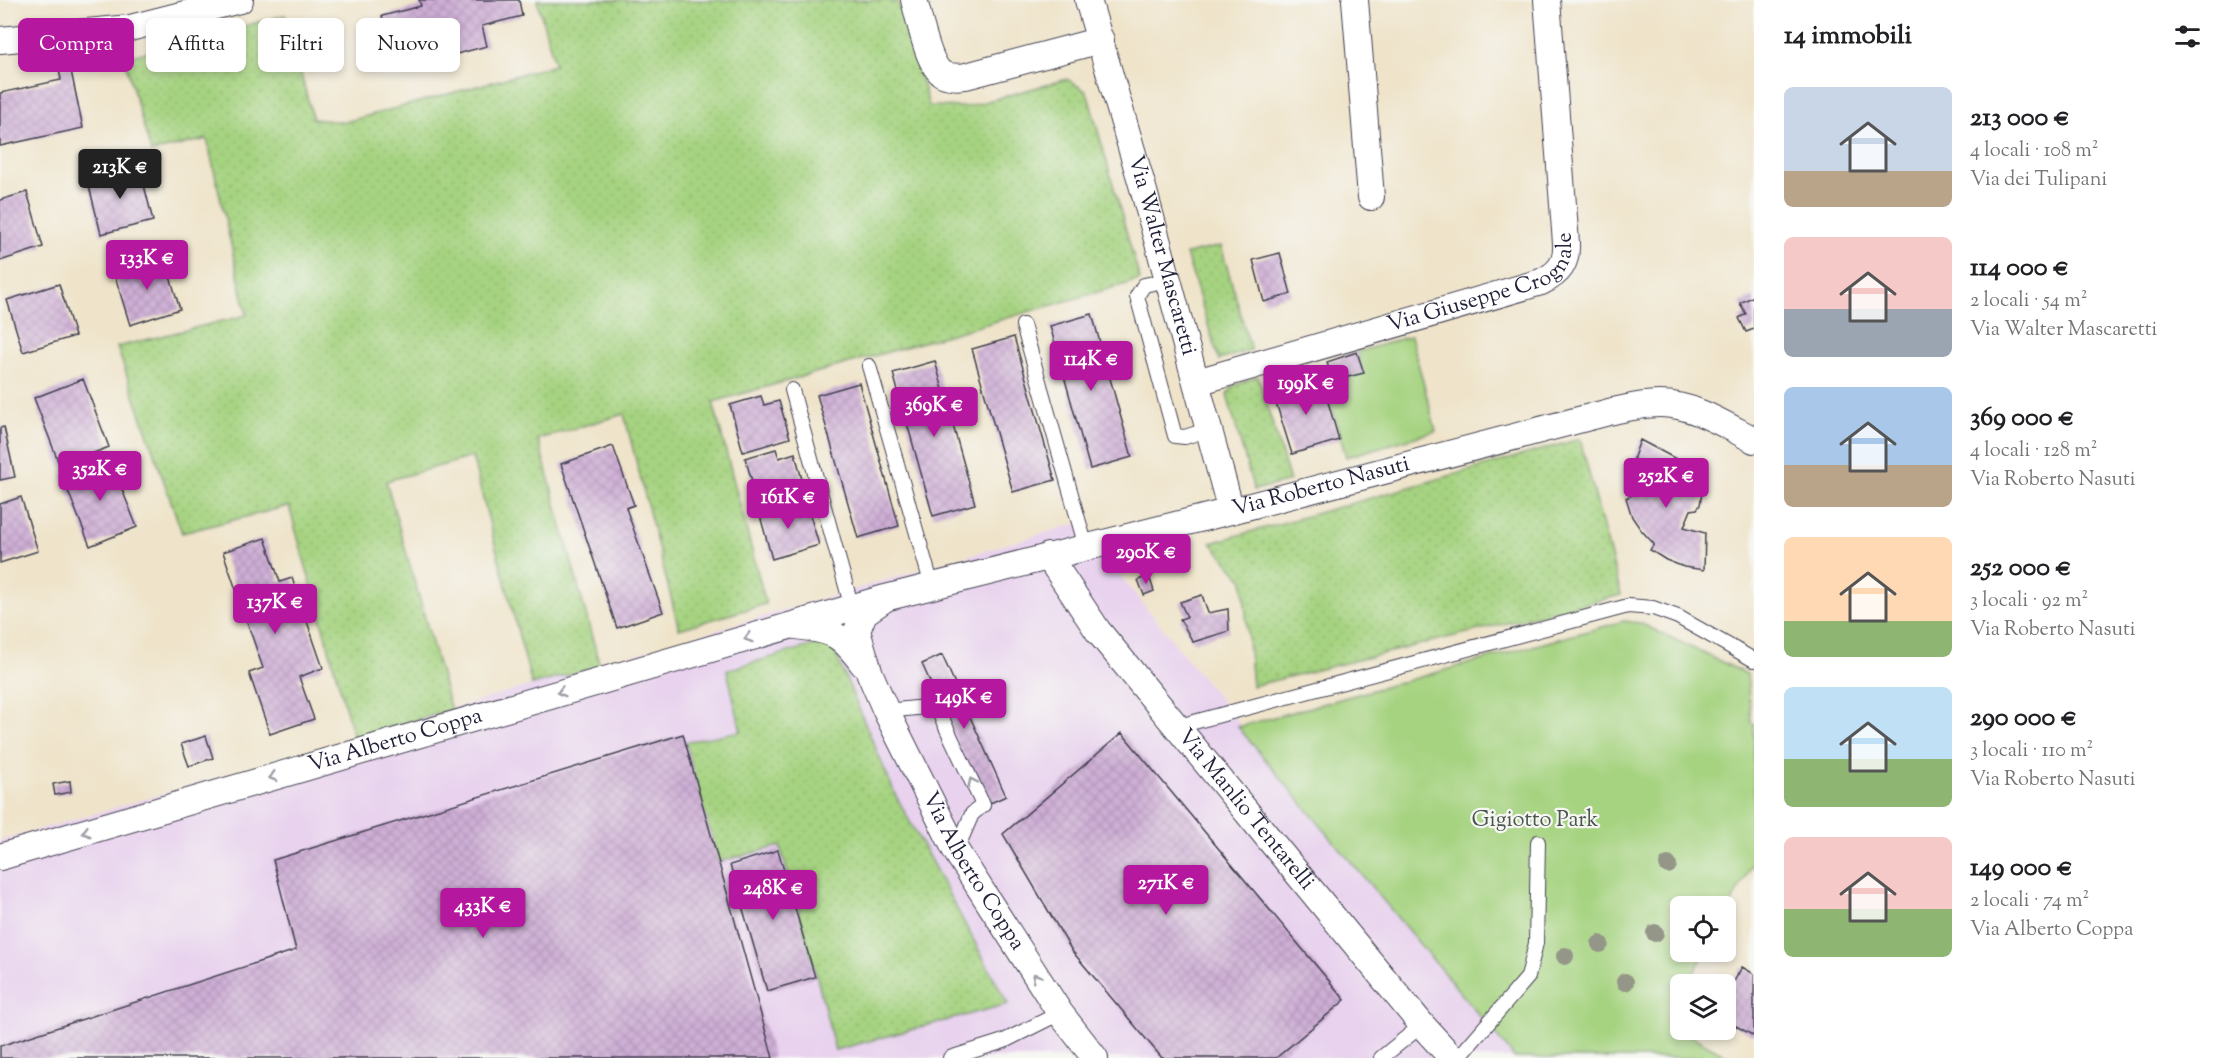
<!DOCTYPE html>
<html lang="it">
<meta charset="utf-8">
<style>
:root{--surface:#fff;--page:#f6f6f6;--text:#202124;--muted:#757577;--accent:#b5179e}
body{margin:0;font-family:"Sorts Mill Goudy",serif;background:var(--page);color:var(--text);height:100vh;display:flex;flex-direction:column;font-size:22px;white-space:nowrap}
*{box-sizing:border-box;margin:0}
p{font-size:20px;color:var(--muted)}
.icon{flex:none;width:33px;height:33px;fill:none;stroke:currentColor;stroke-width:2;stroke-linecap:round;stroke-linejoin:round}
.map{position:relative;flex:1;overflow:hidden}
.drawer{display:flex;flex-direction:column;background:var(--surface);width:480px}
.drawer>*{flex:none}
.hud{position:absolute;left:18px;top:18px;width:570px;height:54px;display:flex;gap:12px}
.buttons{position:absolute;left:1670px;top:896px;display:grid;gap:12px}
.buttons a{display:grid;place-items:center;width:66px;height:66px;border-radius:9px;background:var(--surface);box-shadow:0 3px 9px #0003;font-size:30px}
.price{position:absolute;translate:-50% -51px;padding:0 14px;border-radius:6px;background:var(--accent);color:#fff;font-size:20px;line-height:39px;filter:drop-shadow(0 2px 3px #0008)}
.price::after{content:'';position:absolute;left:50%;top:36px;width:18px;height:14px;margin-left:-9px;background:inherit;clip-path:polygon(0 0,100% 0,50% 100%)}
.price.on{background:#222;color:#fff}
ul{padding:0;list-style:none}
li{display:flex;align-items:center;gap:18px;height:150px;padding:0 30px}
li span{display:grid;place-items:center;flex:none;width:168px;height:120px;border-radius:9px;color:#555}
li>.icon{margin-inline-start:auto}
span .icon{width:72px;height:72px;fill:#fffc;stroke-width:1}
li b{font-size:26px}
h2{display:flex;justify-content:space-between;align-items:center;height:72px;padding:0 30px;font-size:26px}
.pill{padding:0 21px;border-radius:9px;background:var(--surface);box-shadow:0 3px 9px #0003;font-size:21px;line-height:54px}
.pill.on{background:var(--accent);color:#fff}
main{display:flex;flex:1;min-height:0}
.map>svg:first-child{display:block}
.built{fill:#e8d2ee}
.grass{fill:url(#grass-dots);stroke:#647a5e;stroke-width:1.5}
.green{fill:#a6d380;stroke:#647a5e;stroke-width:1.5}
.building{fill:url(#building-cross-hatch)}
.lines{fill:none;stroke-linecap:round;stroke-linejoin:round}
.lane-casing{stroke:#413f50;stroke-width:16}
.street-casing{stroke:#413f50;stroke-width:28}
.lane{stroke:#fff;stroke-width:14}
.street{stroke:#fff;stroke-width:26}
.tree{fill:#949687}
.oneway{stroke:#9c9ca7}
.labels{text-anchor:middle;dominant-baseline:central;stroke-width:4.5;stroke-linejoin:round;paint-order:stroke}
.street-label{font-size:22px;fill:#22223b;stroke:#f6f6f2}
.park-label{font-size:22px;fill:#4a5750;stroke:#f6f6f2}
</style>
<main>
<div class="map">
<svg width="1754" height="1058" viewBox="0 0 1754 1058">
<defs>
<pattern id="grass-dots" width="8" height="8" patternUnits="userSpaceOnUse" patternTransform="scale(1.5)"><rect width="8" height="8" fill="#a6d380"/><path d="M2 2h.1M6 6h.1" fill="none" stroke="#8fb570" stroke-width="1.8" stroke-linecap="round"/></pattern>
<pattern id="building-cross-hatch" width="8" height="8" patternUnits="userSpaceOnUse" patternTransform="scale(1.5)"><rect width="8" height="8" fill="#ceaed5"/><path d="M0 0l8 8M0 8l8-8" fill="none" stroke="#b195b8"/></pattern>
</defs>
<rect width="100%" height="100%" fill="#f6f6f2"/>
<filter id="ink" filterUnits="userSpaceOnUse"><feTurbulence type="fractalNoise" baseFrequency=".0167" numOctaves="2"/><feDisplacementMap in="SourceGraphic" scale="12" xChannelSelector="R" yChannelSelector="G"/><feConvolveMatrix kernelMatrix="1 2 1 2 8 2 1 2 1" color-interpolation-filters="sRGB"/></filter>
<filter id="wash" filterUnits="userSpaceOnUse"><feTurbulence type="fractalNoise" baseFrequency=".008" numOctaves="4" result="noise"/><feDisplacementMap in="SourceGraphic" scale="24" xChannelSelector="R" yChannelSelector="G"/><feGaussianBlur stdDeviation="1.35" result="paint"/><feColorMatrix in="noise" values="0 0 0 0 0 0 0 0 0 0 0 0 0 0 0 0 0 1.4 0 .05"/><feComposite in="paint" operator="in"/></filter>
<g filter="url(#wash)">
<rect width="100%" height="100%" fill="#efe4ca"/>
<path class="built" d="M1078,523L1260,749L1515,1058H0V841L233,774Z"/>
<path class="grass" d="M537,0H891L892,3L898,1L929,106L966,107L1067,79L1087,92L1140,280L713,402L766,604L679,629L624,414L538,439L600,666L532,685L472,457L386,481L451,710L354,738L289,506L182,533L117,347L247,315L207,139L151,152L124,58L285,15L313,119L345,122L555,65Z
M1221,246L1251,350L1219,360L1186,254Z
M1258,376L1290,481L1254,490L1227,395L1233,386Z
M1580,439L1621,595L1252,686L1243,580L1211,543Z
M820,643L834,650L895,794L1008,1004L835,1050L817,977L780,846L718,862L685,742L741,731L727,670Z"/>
<path class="green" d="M1411,336L1436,431L1346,457L1325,383L1363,373L1357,352Z
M1624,621L1640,623L1747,674L1751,722L1754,724V861L1725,915V906H1680V951H1706L1688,984H1680V999L1668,1023L1731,1058H1515L1238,727Z"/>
<g id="blocks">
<path class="building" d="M419,0H519L522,16L482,26L487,46L396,70L382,16L421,6Z
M70,66L83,128L0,146V93L61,80L59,69Z
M139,165L153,221L101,234L87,178Z
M27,192L43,247L0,261V200Z
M1280,253L1291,294L1264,302L1253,260Z
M164,257L180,309L130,325L114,273Z
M59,284L75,336L23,352L7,300Z
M1754,296V329L1746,332L1739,318L1746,314L1740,303Z
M1092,314L1132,457L1090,469L1050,326Z
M1014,337L1055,480L1013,492L972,349Z
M1357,352L1364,373L1332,381L1327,362Z
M935,361L975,504L933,516L893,373Z
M1321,378L1339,440L1292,454L1273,393Z
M83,379L109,447L60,466L34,398Z
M859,383L899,526L858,538L817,395Z
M761,396L764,405L779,401L790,438L743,452L730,405Z
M4,427L15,477L0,480V428Z
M1640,440L1676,459L1672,479L1674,487L1695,485L1702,493L1700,505L1697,509L1691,510L1684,527L1705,533L1704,570L1684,567L1666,560L1650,550L1654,544L1641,530L1632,517L1626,498L1634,494V457Z
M613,446L634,505L626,508L663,612L617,628L561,464Z
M776,449L779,458L795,453L805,491L759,504L745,458Z
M109,457L137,527L90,546L62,476Z
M21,497L38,551L0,563V504Z
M790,503L792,512L808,508L819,545L772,559L759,512Z
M265,538L280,582L292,578L323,668L299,677L314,719L270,734L249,673L263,668L223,552Z
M1149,576L1154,591L1144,595L1138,580Z
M1202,595L1208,613L1228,609L1229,631L1193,642L1180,619L1187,617L1180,602Z
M942,655L1006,796L986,805L922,664Z
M1122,733L1345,1000L1276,1058H1162L1072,951L1003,834Z
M683,734L773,1058H0V1046L296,950L273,860Z
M206,736L213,758L189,766L181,744Z
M70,781L71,792L55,795L53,784Z
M778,850L815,977L767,991L730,865Z
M1742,967L1754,974V1036L1725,1020V998Z"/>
</g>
</g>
<g filter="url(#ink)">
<use href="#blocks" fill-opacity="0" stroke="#413f50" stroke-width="1.5"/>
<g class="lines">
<g class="lane-casing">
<path id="lane" d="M1168,280L1144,285L1137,296L1175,436L1185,437L1209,429
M1023,325L1086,547
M869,366L932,586
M792,390L852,608
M886,711L936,706L983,805L972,814L956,851
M1179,726L1628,606L1653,608L1678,617L1754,660
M950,1058L1004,1041L1060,1013
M1381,1058L1422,1025
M1458,1058L1528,977L1536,943L1538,842"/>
</g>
<g class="street-casing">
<g id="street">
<path d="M914,0C919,17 928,66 943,74C950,77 959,77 966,76L1101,40"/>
<path id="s1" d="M1088,0L1143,188L1231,511"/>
<path d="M1355,0L1371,197"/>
<path d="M0,40L130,28L240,0"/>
<path id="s2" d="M1197,382L1541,282C1560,273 1567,263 1566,243L1547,0"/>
<path id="s3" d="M1048,556L1098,631L1422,1025L1452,1058"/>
<path id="s4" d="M883,600L864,613L857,631L870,674L886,711L956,851L1060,1013L1095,1058"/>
<path d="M797,626C834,631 840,633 863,664"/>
<path id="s5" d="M0,857L885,598L1231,511L1609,412C1626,408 1643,404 1660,404C1693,404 1725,425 1754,440"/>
</g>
</g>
<use href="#lane" class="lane"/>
<use href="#street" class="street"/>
</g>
<g class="tree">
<circle cx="1668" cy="865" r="9"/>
<circle cx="1655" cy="933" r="9"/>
<circle cx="1600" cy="944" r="9"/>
<circle cx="1565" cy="956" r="9"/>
<circle cx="1625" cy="982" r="9"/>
</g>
<defs><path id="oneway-chevron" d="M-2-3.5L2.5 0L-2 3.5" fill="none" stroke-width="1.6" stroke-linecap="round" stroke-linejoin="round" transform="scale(1.5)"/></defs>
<g class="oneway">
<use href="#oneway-chevron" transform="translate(748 638) rotate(164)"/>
<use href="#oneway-chevron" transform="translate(561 692) rotate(164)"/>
<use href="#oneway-chevron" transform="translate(273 777) rotate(164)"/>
<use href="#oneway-chevron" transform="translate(972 782) rotate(-115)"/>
<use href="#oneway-chevron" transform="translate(86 832) rotate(164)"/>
<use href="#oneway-chevron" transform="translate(1036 977) rotate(-123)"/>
</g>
</g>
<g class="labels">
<g class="street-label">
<text stroke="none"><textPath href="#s1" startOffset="266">Via Walter Mascaretti</textPath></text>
<text stroke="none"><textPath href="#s2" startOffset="309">Via Giuseppe Crognale</textPath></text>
<text stroke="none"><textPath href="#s5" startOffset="1372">Via Roberto Nasuti</textPath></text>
<text stroke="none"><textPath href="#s5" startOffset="412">Via Alberto Coppa</textPath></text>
<text stroke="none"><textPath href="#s3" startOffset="322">Via Manlio Tentarelli</textPath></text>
<text stroke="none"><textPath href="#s4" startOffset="310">Via Alberto Coppa</textPath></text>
</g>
<g class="park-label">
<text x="1535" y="821">Gigiotto Park</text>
</g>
</g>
</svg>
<div class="buttons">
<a><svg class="icon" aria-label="locate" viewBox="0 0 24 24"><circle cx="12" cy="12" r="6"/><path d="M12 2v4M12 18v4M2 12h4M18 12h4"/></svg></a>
<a><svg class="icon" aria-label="layers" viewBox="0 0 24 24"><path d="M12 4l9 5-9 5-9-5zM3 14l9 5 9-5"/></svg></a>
</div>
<b class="price on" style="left:120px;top:200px">213K €</b>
<b class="price" style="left:147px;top:291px">133K €</b>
<b class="price" style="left:1091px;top:392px">114K €</b>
<b class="price" style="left:1306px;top:416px">199K €</b>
<b class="price" style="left:934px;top:438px">369K €</b>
<b class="price" style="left:100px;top:502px">352K €</b>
<b class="price" style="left:1666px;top:509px">252K €</b>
<b class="price" style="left:788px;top:530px">161K €</b>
<b class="price" style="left:1146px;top:585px">290K €</b>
<b class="price" style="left:275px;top:635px">137K €</b>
<b class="price" style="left:964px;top:730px">149K €</b>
<b class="price" style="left:1166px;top:916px">271K €</b>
<b class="price" style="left:773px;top:921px">248K €</b>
<b class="price" style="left:483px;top:939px">433K €</b>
<div class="hud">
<a class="pill on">Compra</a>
<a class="pill">Affitta</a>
<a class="pill">Filtri</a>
<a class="pill">Nuovo</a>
</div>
</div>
<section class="drawer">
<h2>14 immobili<svg class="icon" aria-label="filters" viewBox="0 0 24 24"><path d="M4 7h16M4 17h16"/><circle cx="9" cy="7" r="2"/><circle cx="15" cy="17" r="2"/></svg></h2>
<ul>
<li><span style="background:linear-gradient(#c9d6e8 70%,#b9a48a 0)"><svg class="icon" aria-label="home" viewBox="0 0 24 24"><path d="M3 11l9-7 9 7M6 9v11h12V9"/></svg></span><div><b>213 000 €</b><p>4 locali · 108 m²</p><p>Via dei Tulipani</p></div></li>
<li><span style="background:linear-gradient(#f6c9c9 60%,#9aa5b1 0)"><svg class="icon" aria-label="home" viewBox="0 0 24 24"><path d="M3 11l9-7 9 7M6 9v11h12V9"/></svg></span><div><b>114 000 €</b><p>2 locali · 54 m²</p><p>Via Walter Mascaretti</p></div></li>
<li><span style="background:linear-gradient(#a9c7e8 65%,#b9a48a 0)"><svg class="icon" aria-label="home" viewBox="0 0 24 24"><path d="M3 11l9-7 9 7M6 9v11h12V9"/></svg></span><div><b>369 000 €</b><p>4 locali · 128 m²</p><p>Via Roberto Nasuti</p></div></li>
<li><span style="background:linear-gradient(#ffd9b3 70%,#8fb573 0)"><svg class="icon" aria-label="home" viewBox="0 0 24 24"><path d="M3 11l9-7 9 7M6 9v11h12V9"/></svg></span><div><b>252 000 €</b><p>3 locali · 92 m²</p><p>Via Roberto Nasuti</p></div></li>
<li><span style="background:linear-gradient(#bfe0f5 60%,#8fb573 0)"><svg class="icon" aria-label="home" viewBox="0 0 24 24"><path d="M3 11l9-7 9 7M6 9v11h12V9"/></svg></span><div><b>290 000 €</b><p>3 locali · 110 m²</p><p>Via Roberto Nasuti</p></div></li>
<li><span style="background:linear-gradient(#f6c9c9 60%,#8fb573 0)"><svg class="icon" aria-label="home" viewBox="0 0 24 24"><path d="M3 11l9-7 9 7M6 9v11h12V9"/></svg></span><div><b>149 000 €</b><p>2 locali · 74 m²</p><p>Via Alberto Coppa</p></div></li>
</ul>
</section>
</main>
